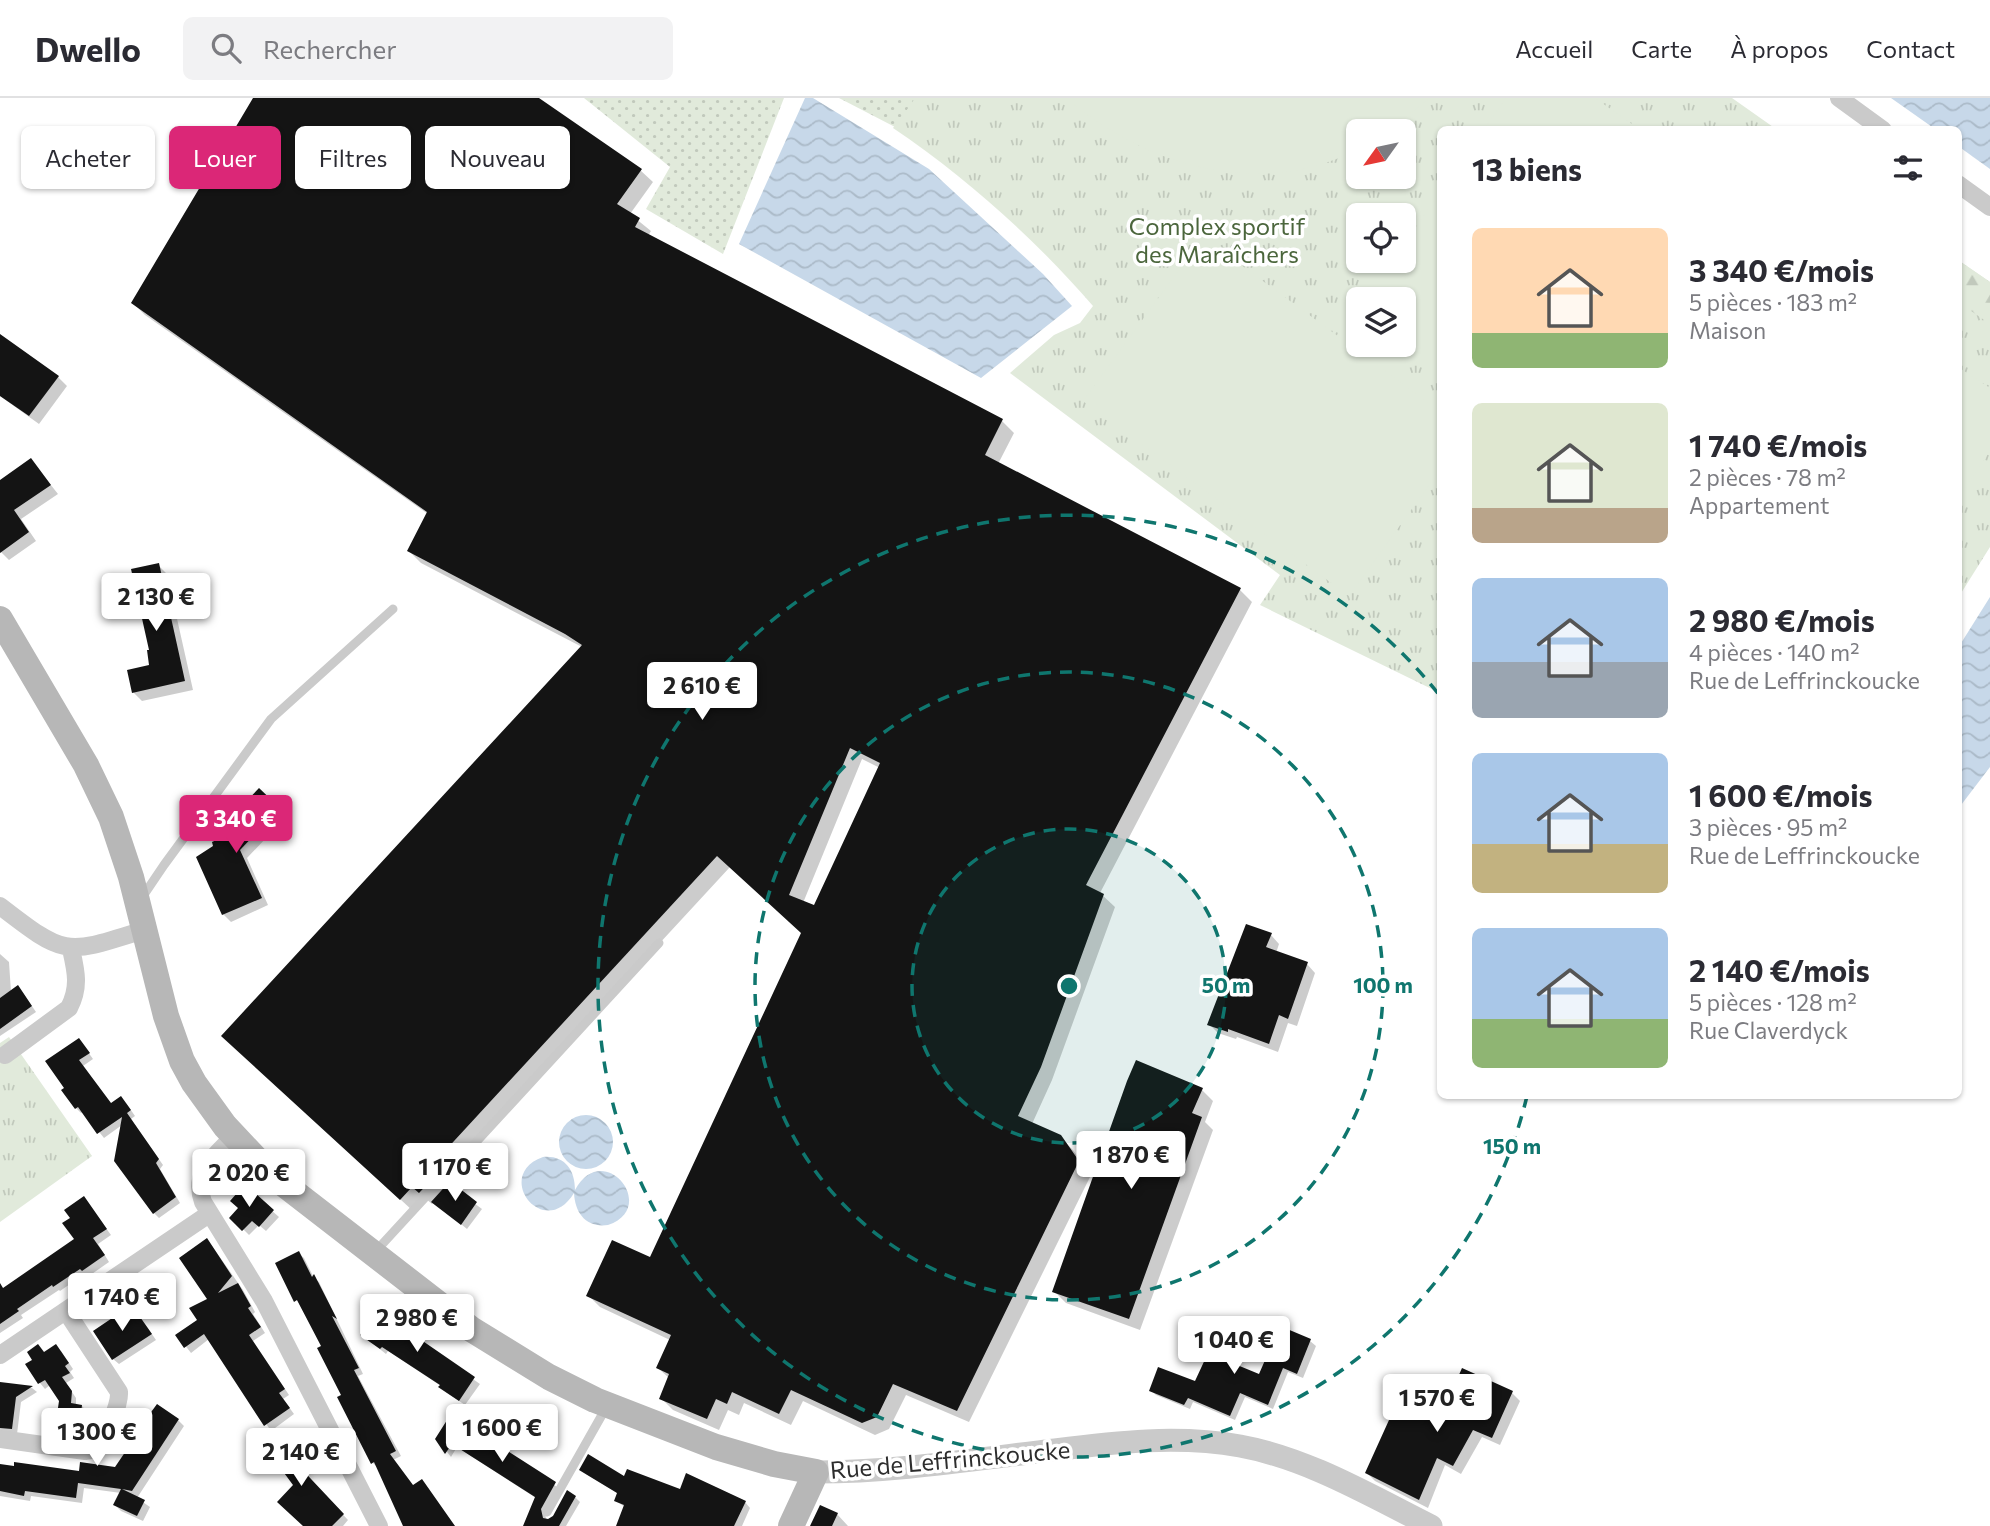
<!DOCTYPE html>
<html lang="fr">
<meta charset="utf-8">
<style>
:root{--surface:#fff;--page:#f2f2f3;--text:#2b2b33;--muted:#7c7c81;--line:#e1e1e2;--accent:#db2777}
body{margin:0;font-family:Commissioner,sans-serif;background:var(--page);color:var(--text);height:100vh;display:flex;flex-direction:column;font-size:26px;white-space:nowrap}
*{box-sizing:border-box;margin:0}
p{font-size:23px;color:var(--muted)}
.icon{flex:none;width:38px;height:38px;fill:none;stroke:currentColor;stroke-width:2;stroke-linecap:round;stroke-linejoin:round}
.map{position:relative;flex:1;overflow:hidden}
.details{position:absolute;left:1437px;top:28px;width:525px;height:973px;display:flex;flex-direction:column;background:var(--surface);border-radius:10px;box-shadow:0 2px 5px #0004}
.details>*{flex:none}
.guide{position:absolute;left:21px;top:28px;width:665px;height:63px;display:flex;gap:14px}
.needle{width:46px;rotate:237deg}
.tools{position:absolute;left:1346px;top:21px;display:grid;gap:14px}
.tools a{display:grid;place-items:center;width:70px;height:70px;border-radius:10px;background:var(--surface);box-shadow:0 2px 5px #0004;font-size:35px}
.price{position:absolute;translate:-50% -60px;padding:0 16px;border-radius:7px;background:#fff;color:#222;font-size:23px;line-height:46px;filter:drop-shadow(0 2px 4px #0008)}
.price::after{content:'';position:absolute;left:50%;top:42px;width:21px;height:16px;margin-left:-10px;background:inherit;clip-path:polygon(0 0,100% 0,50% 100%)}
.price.selected{background:var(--accent);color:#fff}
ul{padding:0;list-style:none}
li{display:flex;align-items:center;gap:21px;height:175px;padding:0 35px}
li span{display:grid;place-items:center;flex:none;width:196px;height:140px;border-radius:10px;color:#555}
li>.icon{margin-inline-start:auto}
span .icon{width:84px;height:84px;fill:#fffc;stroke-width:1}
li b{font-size:30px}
h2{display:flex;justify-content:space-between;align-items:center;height:84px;padding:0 35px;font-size:30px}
.chip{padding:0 24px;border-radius:10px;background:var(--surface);box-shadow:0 2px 5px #0004;font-size:24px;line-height:63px}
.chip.selected{background:var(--accent);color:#fff}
header{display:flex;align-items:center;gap:42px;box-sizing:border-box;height:98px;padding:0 35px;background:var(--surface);border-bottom:2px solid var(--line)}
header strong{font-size:33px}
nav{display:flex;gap:38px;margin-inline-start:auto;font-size:24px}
.search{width:490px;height:63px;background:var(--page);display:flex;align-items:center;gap:18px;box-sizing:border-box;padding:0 24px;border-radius:10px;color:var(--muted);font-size:26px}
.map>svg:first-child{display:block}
.grass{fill:url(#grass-tufts);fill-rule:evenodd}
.forest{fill:url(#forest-firs)}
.garden{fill:url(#garden-dots)}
.pitch{fill:#e1eadb}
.water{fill:url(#water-waves)}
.shadow{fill:#0003;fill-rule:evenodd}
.building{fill:#141414;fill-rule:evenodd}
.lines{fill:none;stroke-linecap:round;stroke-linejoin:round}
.service{stroke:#cacaca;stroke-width:9}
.minor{stroke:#cacaca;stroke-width:18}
.tertiary{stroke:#cacaca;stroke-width:23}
.secondary{stroke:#b7b7b7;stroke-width:26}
.ring{fill:none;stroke:#0f766e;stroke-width:3.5;stroke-dasharray:12 9}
.labels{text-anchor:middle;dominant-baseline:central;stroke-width:7;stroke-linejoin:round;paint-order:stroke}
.park-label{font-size:24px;fill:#4b663c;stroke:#fff}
.street-label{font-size:24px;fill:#2d2d2d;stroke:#fff}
.centre{fill:#0f766e;stroke:#fff;stroke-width:3.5}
.ring-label{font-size:21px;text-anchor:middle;font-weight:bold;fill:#0f766e;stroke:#fff;stroke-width:7;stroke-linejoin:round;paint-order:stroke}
</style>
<header>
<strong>Dwello</strong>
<div class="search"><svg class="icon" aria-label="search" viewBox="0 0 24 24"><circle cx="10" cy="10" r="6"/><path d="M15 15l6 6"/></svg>Rechercher</div>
<nav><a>Accueil</a><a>Carte</a><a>À propos</a><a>Contact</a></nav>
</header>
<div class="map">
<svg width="1990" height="1428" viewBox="0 0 1990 1428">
<defs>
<pattern id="grass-tufts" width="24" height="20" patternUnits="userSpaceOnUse" patternTransform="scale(1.75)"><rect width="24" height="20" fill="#e1eadb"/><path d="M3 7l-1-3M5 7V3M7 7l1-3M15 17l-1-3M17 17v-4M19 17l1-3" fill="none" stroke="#c1c9bc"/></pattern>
<pattern id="forest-firs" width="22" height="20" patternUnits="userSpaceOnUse" patternTransform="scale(1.75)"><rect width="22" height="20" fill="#e1eadb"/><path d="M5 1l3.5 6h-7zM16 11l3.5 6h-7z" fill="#c1c9bc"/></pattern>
<pattern id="garden-dots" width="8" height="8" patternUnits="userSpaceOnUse" patternTransform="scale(1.75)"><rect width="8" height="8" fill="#e1eadb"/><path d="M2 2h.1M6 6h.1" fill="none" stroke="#c1c9bc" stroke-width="1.8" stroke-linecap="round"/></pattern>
<pattern id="water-waves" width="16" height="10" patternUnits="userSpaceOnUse" patternTransform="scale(1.75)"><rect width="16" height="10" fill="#c7d8e9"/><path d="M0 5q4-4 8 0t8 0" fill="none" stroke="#abbac8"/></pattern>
</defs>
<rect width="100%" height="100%" fill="#fff"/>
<path class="grass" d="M914,0H1732L1776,31L1440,32V595L1260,507L1280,477L1010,275L1054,237L1080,225L1093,208C1035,141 967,80 893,30ZM1358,33H1404V79H1358ZM1358,117H1404V163H1358ZM1358,201H1404V247H1358Z
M1958,162L1990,184V449L1958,500Z
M9,939L92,1058L0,1124V945Z"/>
<path class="forest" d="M1958,162L1990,184V226L1958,204Z"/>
<path class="garden" d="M584,0H784L723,156L646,111L670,69Z
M839,0H915L895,29Z"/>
<path class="pitch" d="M1067,0H1430L1387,33H1358V51C1279,94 1179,77 1106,29C1092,20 1078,12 1067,0Z
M1506,0H1595L1639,31H1484Z
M1434,103L1440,108V281L1393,247H1404V201H1364L1391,163H1404V146Z
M1203,139L1440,313V372L1349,498L1083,303Z
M1958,269L1990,290V353L1958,401Z"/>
<path class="water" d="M805,0H813L929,71L1043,176L1072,208L981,280L739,146Z
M1891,0H1990V71L1958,48V32L1935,31Z
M1990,499V669L1958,711V550Z
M559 1044a27 27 0 1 1 54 0a27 27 0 1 1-54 0Z
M543,1059C564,1057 575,1071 575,1092C603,1040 660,1109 608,1127C587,1130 575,1116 574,1095C544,1144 492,1077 543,1059Z"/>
<path class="shadow" d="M255,0H536L640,72L653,84L630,116L651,133L648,138L1002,323L1014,335L998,366L1240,492L1252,504L1100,795L1115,809L1052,982L1032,1026L1060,1039L1073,1052L1091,1077L969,1324L906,1297L889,1331L875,1337L803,1303L791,1327L744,1305L739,1317L728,1312L719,1332L673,1312L661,1300L669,1280L658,1270L670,1242L600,1209L588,1197L650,1162L803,835L730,769L442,1081L482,1111L467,1131L434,1104L432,1106L425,1100L413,1113L236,950L582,549L421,465L409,453L428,416L145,217L133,205ZM862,661L880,670L814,810L803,805Z
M0,238L58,279L67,288L39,326L0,298Z
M31,362L58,396L21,421L36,443L9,462L0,453V384Z
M158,467L167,476L193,592L142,603L133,594L151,568Z
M259,693L286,719L247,760L268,807L231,824L223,816L224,740Z
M1271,837L1279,846L1276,855L1307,866L1315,875L1297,928L1288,925L1278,954L1237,939L1236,941L1218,935L1209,926Z
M0,856L9,864L11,894L23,895L36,914L0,938Z
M83,947L93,961L83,968L112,1007L126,1005L135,1018L131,1021L163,1067L160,1071L180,1105L159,1120L154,1115L122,1027L104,1040L83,1014L81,1015L76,1010L64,993Z
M1202,992L1213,1003L1205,1024L1213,1032L1140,1232L1066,1205L1054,1193Z
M245,1089L279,1119L266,1133L259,1127L249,1137L232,1120L240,1110Z
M84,1100L111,1137L98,1146L109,1164L89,1178L86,1175L60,1193L59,1192L21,1217L23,1220L0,1235V1194L76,1141L72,1120Z
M212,1148L243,1192L255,1214L253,1216L265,1235L253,1243L289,1297L283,1301L294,1316L271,1333L209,1241L191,1255L177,1237L199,1222L210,1201Z
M298,1155L304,1160L314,1180L319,1184L363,1276L358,1278L401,1358L393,1362L414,1389L455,1428H406L378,1370L373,1365L323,1249L277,1166Z
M138,1216L156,1242L119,1266L113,1261Z
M399,1224L404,1230L403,1232L480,1286L465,1307L446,1294L441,1288L388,1253L386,1256L362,1237Z
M1281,1230L1310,1243L1316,1248L1303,1280L1288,1274L1273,1311L1245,1299L1235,1322L1193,1304L1190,1311L1156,1297L1151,1292L1260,1278Z
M61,1253L73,1271L70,1274L74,1280L66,1285L76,1300V1307L82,1308L87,1314L83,1345L61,1342L56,1336L60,1303L50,1287L45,1291L40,1285L27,1267L45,1255Z
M0,1286L32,1290L37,1294L21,1304L17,1336L0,1334Z
M1512,1295L1520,1303L1500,1347L1482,1339L1461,1376L1445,1367L1428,1410L1375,1383L1367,1375L1408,1319L1440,1323Z
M178,1322L184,1328L137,1400L150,1409L143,1423L121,1413L115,1407L121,1395L84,1390L82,1405L31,1398L30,1403L0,1398V1368L81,1375L116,1371Z
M285,1340L304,1366L299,1370L348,1422L343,1428H319Z
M437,1341L507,1343L512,1348L508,1355L560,1391L545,1417L547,1423L575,1399L580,1404L566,1428H525L536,1400L457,1349L451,1359Z
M586,1376L625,1380L745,1404L750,1410L742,1428H618L625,1409L616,1403L619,1396Z
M837,1416L848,1428H812Z"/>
<path class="building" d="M253,0H539L642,71L617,106L640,120L635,129L1003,321L985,357L1241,490L1086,787L1104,796L1041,969L1018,1018L1061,1037L1079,1063L957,1313L893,1286L877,1319L862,1325L791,1292L779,1316L732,1294L727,1306L716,1301L707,1321L659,1301L669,1276L656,1270L671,1237L586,1198L612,1142L650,1159L801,835L717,758L431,1068L439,1074L419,1095L412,1089L400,1102L221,938L582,547L565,536L407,453L427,414L131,205ZM850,650L880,665L814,807L789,797Z
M0,236L59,278L29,318L0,298Z
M31,360L51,387L14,412L29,434L0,455V382Z
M159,465L185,583L132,595L127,572L149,567L147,552H149L131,471Z
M259,690L280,710L240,752L262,800L222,817L196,759L213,748L212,744L221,740L216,735Z
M1246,826L1272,835L1266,849L1308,864L1288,921L1279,917L1269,946L1228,931V934L1207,927Z
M18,887L32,908L0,931V900Z
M79,940L90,955L79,962L111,1005L121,998L131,1012L127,1015L159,1061L156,1065L176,1099L153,1116L114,1063L122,1019L97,1036L78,1009L75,1011L61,992L64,990L45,963Z
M1136,962L1203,990L1192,1015L1202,1019L1129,1221L1052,1194L1127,983Z
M450,1083L477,1104L461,1127L431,1104Z
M245,1086L274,1112L259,1129L252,1123L242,1133L229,1120L238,1110L230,1103Z
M84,1098L107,1131L93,1140L105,1157L82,1173L80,1171L53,1189L52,1187L17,1211L19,1213L0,1226V1185L3,1190L74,1141L62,1125L70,1120L64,1112Z
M207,1140L232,1178L218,1195L238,1185L251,1208L248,1210L261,1229L249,1237L285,1291L279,1295L290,1310L264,1328L204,1236L184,1250L175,1237L197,1222L189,1210L207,1201L179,1160Z
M299,1153L312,1179L314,1176L337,1221L332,1218L359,1270L354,1272L396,1353L390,1356L413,1387L422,1381L455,1428H403L374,1364L371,1366L337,1299L341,1297L317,1250L321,1248L297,1202L294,1204L275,1165Z
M133,1209L152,1236L112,1262L93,1233L124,1212L126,1214Z
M379,1209L400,1223L398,1226L475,1279L459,1303L438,1289L440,1287L382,1249L380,1251L360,1237Z
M1280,1228L1311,1241L1297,1276L1283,1270L1268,1307L1240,1295L1230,1318L1188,1300L1184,1307L1149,1293L1158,1269L1195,1283L1208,1255L1259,1276Z
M38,1246L44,1254L56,1246L69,1265L65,1268L70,1275L62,1279L72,1293L71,1305L82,1307L78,1341L54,1337L59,1303L45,1282L38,1286L25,1266L32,1262L27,1254Z
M1462,1270L1513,1293L1492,1340L1473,1332L1453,1368L1437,1360L1419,1402L1365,1375L1394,1311L1407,1317L1412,1308L1440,1320Z
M0,1284L33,1288L16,1299L12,1331L0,1330Z
M157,1306L179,1321L132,1393L122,1391L145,1402L137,1418L113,1407L121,1391L78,1385L76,1400L25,1393L24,1398L0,1393V1366L14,1368V1364L79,1373L80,1364L115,1369L132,1344L130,1343Z
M456,1308L508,1342L503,1350L556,1384L541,1411L543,1420L548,1421L553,1418L567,1392L576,1398L559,1428H523L535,1399L452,1346L445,1356L435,1341Z
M280,1333L300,1360L295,1364L344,1416L332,1428H303L277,1404L293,1387L262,1345Z
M588,1356L624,1378L627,1371L680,1391L686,1375L746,1403L734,1428H616L624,1407L614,1403L617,1395L579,1372Z
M820,1407L838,1415L832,1428H810Z"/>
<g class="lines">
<path class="service" d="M141,801L164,767L271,621L393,511
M375,1154L659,845
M547,1414L607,1308"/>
<path class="minor" d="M1839,0L1883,32
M1958,86L1990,109
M0,808C66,859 65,857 144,832
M5,957L69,910C80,889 76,873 71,851
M234,1038C215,1058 192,1074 203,1104L264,1203L379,1428
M0,1257L209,1116
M0,1341L85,1353C91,1352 92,1353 97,1349C106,1342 120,1305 119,1294L66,1213"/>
<path class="tertiary" d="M816,1374C896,1374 976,1361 1055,1352C1116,1344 1178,1337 1240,1348C1307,1360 1371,1398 1431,1428"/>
<path class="secondary" d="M0,521L86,667L111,719L131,779L166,918L182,963L194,985L225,1028L257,1062L281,1084L471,1231L549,1279L595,1302L716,1349L774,1366L816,1374L791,1428"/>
</g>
<circle cx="1069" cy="888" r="157" fill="#0f766e" fill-opacity=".12"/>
<g class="ring">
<circle cx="1069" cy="888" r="157"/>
<circle cx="1069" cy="888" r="314"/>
<path d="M1527 998A471 471 0 1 1 1440 598"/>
</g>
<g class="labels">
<g class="park-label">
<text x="1217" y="127">Complex sportif<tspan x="1217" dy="28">des Maraîchers</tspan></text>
</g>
<g class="street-label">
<text transform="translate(950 1361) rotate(-5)">Rue de Leffrinckoucke</text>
</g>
</g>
<circle cx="1069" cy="888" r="10" class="centre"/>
<g class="ring-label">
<text x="1226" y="895">50 m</text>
<text x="1383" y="895">100 m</text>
<text x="1512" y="1056">150 m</text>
</g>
</svg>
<div class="tools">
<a><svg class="needle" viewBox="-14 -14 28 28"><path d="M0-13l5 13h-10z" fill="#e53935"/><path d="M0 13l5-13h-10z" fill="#7c7c81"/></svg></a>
<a><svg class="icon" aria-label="locate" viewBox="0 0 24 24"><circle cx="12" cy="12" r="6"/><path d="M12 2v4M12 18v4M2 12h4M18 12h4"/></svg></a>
<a><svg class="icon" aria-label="layers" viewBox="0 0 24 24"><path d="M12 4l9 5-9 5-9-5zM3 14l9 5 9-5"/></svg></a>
</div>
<b class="price" style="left:156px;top:535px">2 130 €</b>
<b class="price" style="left:702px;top:624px">2 610 €</b>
<b class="price selected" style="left:236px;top:757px">3 340 €</b>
<b class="price" style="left:1131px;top:1093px">1 870 €</b>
<b class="price" style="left:455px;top:1105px">1 170 €</b>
<b class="price" style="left:249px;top:1111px">2 020 €</b>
<b class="price" style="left:122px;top:1235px">1 740 €</b>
<b class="price" style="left:417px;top:1256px">2 980 €</b>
<b class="price" style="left:1234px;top:1278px">1 040 €</b>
<b class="price" style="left:1437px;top:1336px">1 570 €</b>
<b class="price" style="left:502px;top:1366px">1 600 €</b>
<b class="price" style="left:97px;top:1370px">1 300 €</b>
<b class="price" style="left:301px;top:1390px">2 140 €</b>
<div class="guide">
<a class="chip">Acheter</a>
<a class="chip selected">Louer</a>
<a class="chip">Filtres</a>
<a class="chip">Nouveau</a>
</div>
<section class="details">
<h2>13 biens<svg class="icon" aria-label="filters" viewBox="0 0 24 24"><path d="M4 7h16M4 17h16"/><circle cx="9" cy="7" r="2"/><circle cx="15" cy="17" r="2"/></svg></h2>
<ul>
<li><span style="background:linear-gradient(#ffd9b3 75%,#8fb573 0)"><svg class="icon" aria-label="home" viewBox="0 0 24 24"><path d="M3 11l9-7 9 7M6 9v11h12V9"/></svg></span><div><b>3 340 €/mois</b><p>5 pièces · 183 m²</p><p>Maison</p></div></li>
<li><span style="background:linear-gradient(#dfe7d0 75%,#b9a48a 0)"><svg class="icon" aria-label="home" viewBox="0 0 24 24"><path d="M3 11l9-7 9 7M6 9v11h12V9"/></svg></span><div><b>1 740 €/mois</b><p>2 pièces · 78 m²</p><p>Appartement</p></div></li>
<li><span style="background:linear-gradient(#a9c7e8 60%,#9aa5b1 0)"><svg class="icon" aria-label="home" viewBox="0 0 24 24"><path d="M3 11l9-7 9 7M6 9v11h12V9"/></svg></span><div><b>2 980 €/mois</b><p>4 pièces · 140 m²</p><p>Rue de Leffrinckoucke</p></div></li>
<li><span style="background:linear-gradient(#a9c7e8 65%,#c2b280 0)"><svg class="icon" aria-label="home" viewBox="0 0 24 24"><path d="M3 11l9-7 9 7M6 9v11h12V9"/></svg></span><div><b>1 600 €/mois</b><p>3 pièces · 95 m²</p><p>Rue de Leffrinckoucke</p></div></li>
<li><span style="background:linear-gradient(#a9c7e8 65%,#8fb573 0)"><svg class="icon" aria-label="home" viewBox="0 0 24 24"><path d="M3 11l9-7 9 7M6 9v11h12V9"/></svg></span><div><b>2 140 €/mois</b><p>5 pièces · 128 m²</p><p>Rue Claverdyck</p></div></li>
</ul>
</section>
</div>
